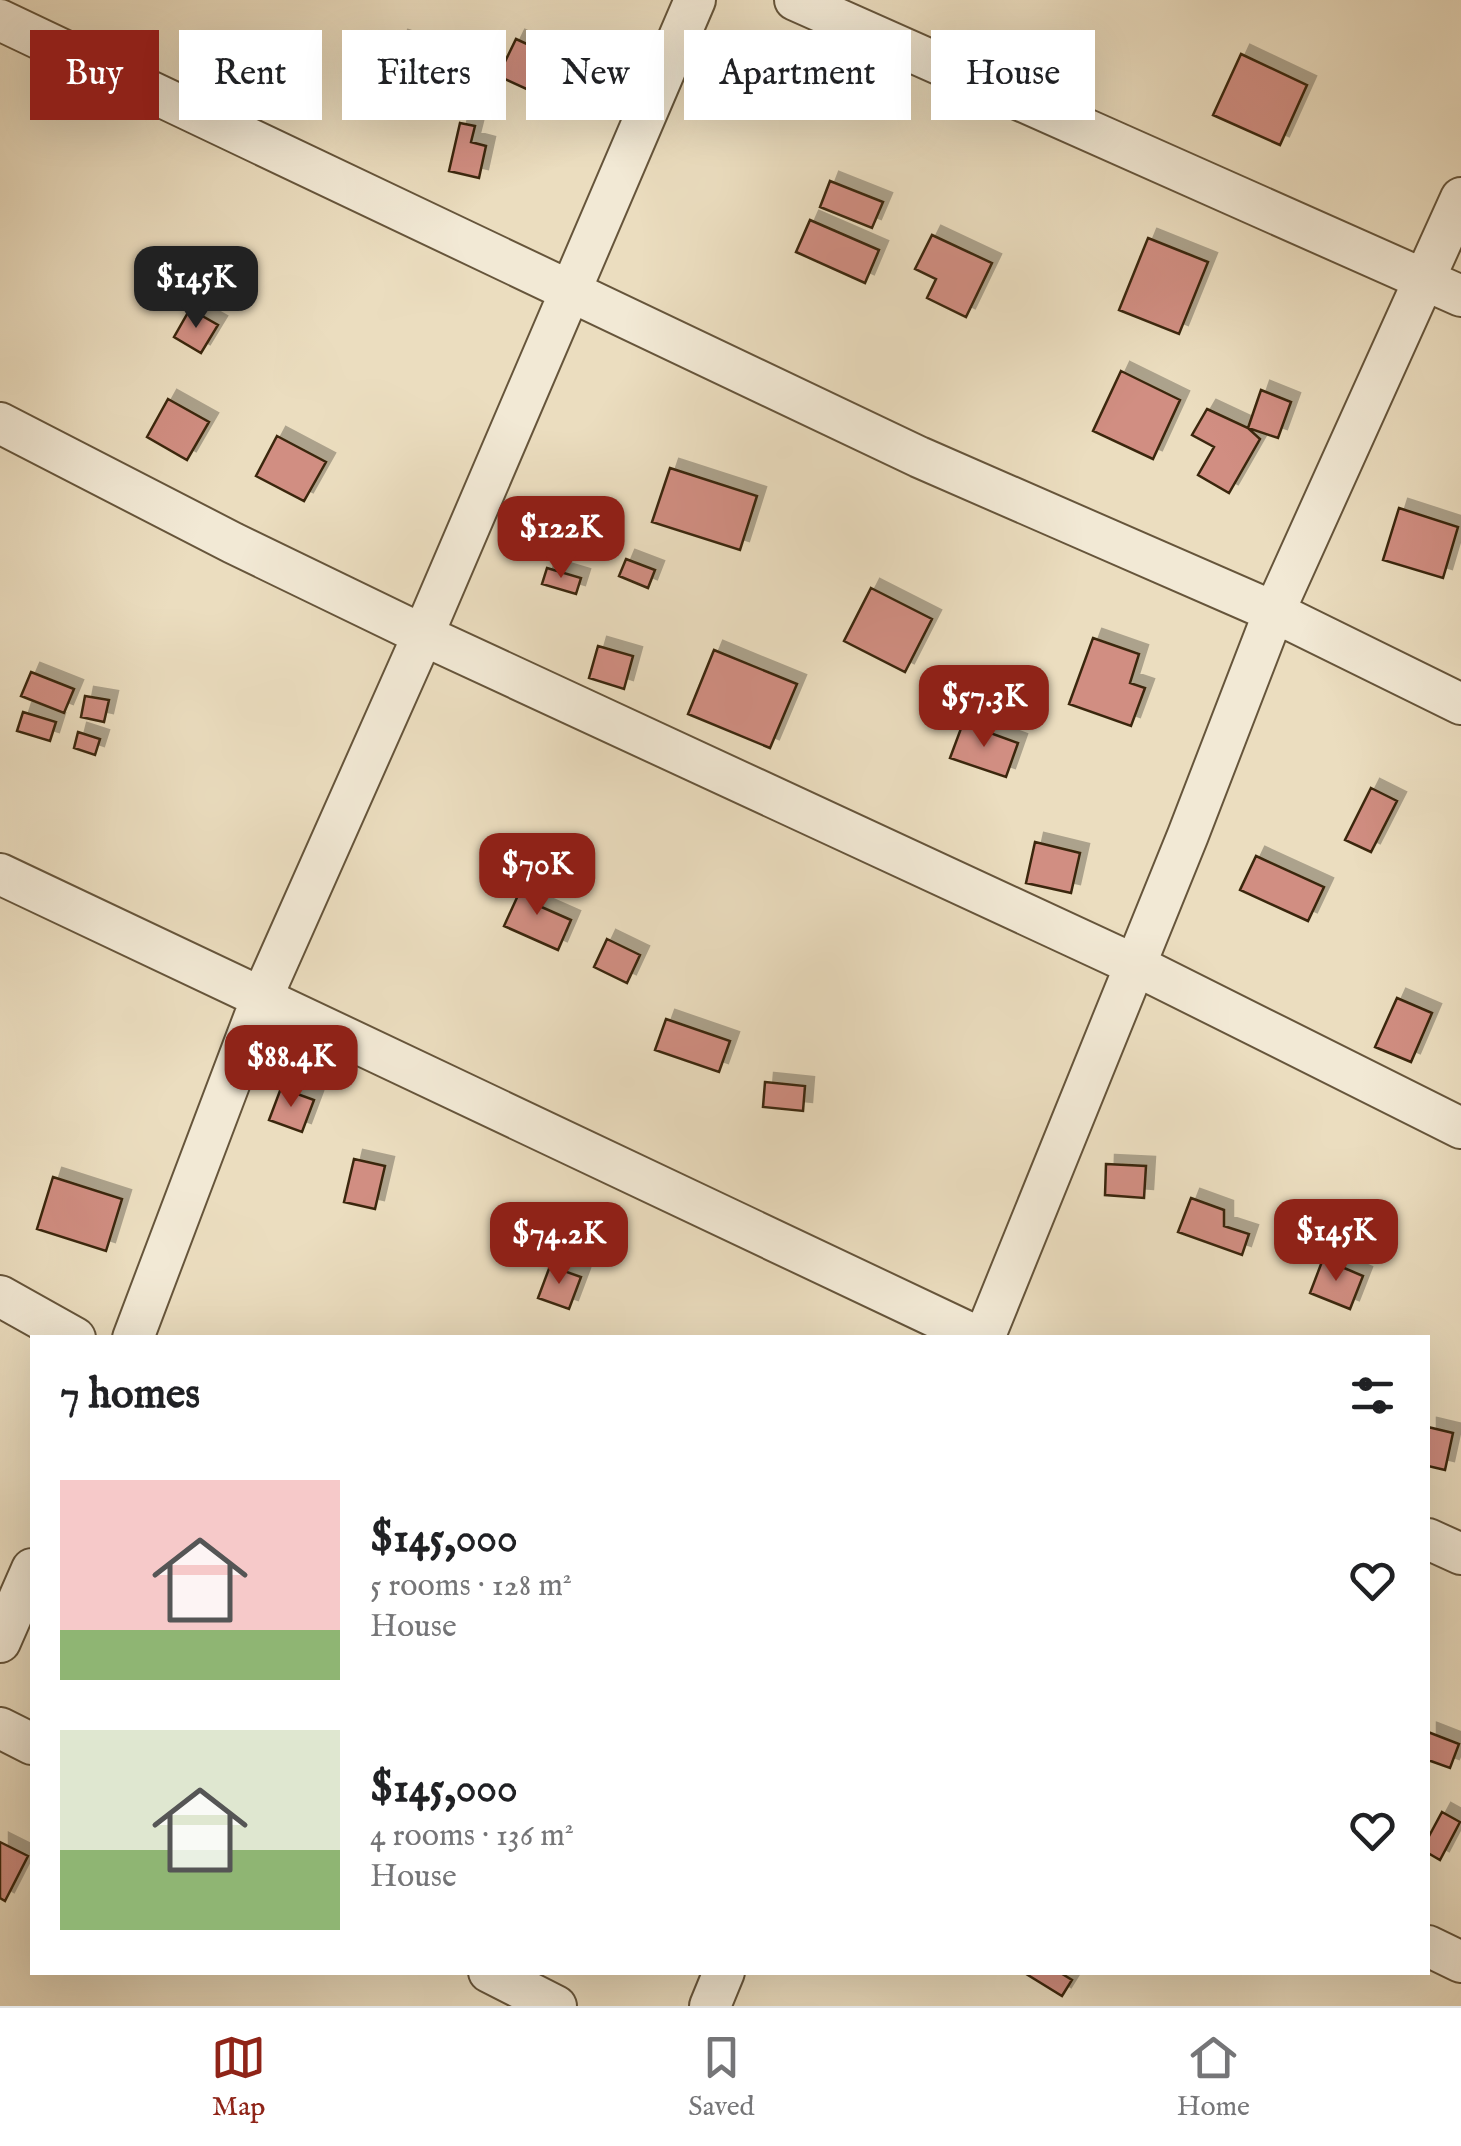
<!DOCTYPE html>
<meta charset="utf-8">
<style>
:root{--surface:#fff;--page:#f2f2f2;--text:#202124;--muted:#757577;--line:#e0e0e0;--accent:#8f2418}
body{margin:0;font-family:"IM FELL English",serif;background:var(--page);color:var(--text);height:100vh;display:flex;flex-direction:column;font-size:38px;white-space:nowrap}
*{box-sizing:border-box;margin:0}
p{font-size:32px;color:var(--muted)}
.icon{flex:none;width:55px;height:55px;fill:none;stroke:currentColor;stroke-width:2;stroke-linecap:round;stroke-linejoin:round}
.map{position:relative;flex:1;overflow:hidden}
.sheet{position:absolute;left:30px;top:1335px;width:1400px;height:640px;display:flex;flex-direction:column;background:var(--surface);border-radius:0px;box-shadow:0 10px 40px #0002}
.sheet>*{flex:none}
.banner{position:absolute;left:30px;top:30px;width:1402px;height:90px;display:flex;gap:20px}
.price{position:absolute;translate:-50% -85px;padding:0 22px;border-radius:20px;background:var(--accent);color:#fff;font-size:32px;line-height:65px;filter:drop-shadow(0 2px 5px #0008)}
.price::after{content:'';position:absolute;left:50%;top:60px;width:30px;height:22px;margin-left:-15px;background:inherit;clip-path:polygon(0 0,100% 0,50% 100%)}
.price.on{background:#222;color:#fff}
ul{padding:0;list-style:none}
li{display:flex;align-items:center;gap:30px;height:250px;padding:0 30px}
li span{display:grid;place-items:center;flex:none;width:280px;height:200px;border-radius:0px;color:#555}
li>.icon{margin-inline-start:auto}
span .icon{width:120px;height:120px;fill:#fffc;stroke-width:1}
li b{font-size:42px}
h2{display:flex;justify-content:space-between;align-items:center;height:120px;padding:0 30px;font-size:42px}
.chip{padding:0 35px;border-radius:0px;background:var(--surface);box-shadow:0 10px 40px #0002;font-size:35px;line-height:90px}
.chip.on{background:var(--accent);color:#fff}
.dock{display:flex;justify-content:space-around;align-items:center;height:140px;border-top:2px solid var(--line);background:var(--surface);font-size:28px;color:var(--muted)}
.dock a{display:grid;justify-items:center;gap:5px}
.dock .on{color:var(--accent)}
.map>svg:first-child{display:block}
.building{fill:#d18e82;stroke:#3a280f;stroke-width:2.5;filter:url(#shadow)}
.lines{fill:none;stroke-linecap:round;stroke-linejoin:round}
.minor-casing{stroke:#66553b;stroke-width:44}
.minor{stroke:#f2e9d5;stroke-width:40}
</style>
<div class="map">
<svg width="1461" height="2006" viewBox="0 0 1461 2006">
<defs>
<filter id="shadow"><feDropShadow dx="9" dy="-9" stdDeviation="0" flood-color="#0004"/></filter>
</defs>
<rect width="100%" height="100%" fill="#ebddbf"/>
<filter id="stains"><feTurbulence type="fractalNoise" baseFrequency=".002" numOctaves="4"/><feColorMatrix values="0 0 0 0 .2 0 0 0 0 .09 0 0 0 0 .02 0 0 0 .5 -.17"/></filter>
<radialGradient id="worn" r=".72"><stop offset=".6" stop-color="#630" stop-opacity="0"/><stop offset="1" stop-color="#630" stop-opacity=".3"/></radialGradient>
<path class="building" d="M399,39L453,57L445,82L391,65Z
M516,39L573,65L555,102L498,76Z
M1241,54L1307,85L1280,145L1213,115Z
M460,123L475,126L471,142L486,146L479,178L449,171Z
M830,181L883,202L872,228L820,207Z
M810,220L879,250L865,283L796,252Z
M932,235L992,263L966,317L927,298L936,279L915,269Z
M1148,238L1208,262L1179,334L1119,310Z
M190,309L218,325L201,353L174,337Z
M1121,371L1180,400L1153,459L1093,431Z
M1261,390L1291,402L1278,438L1248,428Z
M168,399L209,422L187,460L147,437Z
M1207,409L1248,428L1260,439L1229,493L1198,475L1214,447L1192,435Z
M277,436L326,462L304,501L256,476Z
M670,468L757,496L740,550L652,522Z
M1399,508L1458,527L1443,578L1383,560Z
M626,559L655,570L648,588L619,576Z
M547,568L581,578L576,594L542,584Z
M871,588L932,619L905,672L844,641Z
M1093,638L1139,654L1130,683L1145,688L1131,726L1069,704Z
M598,646L633,656L624,689L589,678Z
M714,650L797,684L770,748L688,714Z
M31,672L74,689L64,713L21,696Z
M85,696L109,700L104,722L81,717Z
M23,712L56,722L50,741L17,731Z
M963,723L1018,743L1006,777L950,758Z
M78,732L100,739L95,755L74,748Z
M1371,788L1397,801L1371,852L1345,840Z
M1035,842L1080,853L1071,893L1026,883Z
M1256,856L1324,887L1308,921L1240,890Z
M525,880L544,889L537,905L571,920L558,950L504,926Z
M607,939L640,955L627,983L594,967Z
M1397,998L1432,1013L1411,1062L1375,1047Z
M666,1019L730,1041L719,1072L655,1050Z
M765,1082L805,1086L803,1111L763,1107Z
M281,1088L314,1100L302,1132L269,1120Z
M354,1159L385,1166L375,1209L344,1202Z
M1106,1164L1146,1166L1144,1198L1105,1195Z
M53,1177L122,1199L106,1251L37,1229Z
M1191,1198L1224,1210V1226L1249,1234L1242,1255L1178,1232Z
M1323,1259L1363,1276L1350,1309L1310,1293Z
M550,1266L581,1277L569,1309L538,1298Z
M1428,1427L1453,1433L1445,1470L1428,1466Z
M1428,1732L1459,1744L1450,1768L1428,1760Z
M1442,1812L1460,1822L1440,1860L1428,1853V1838Z
M0,1842L28,1856L5,1901L0,1898Z
M1023,1972H1059L1072,1980L1062,1996Z"/>
<g class="lines">
<g class="minor-casing">
<path id="minor" d="M795,0L1461,296
M0,20L919,457L1274,612L1461,704
M0,423L233,543L423,635L1135,965L1461,1128
M0,874L980,1338
M0,1296L75,1338
M133,1338L262,997L423,635L695,0
M984,1338L1188,835L1274,612L1461,198
M1428,1539L1461,1554
M0,1642L32,1569
M0,1728L32,1744
M1428,1946L1461,1962
M489,1972L556,2006
M710,2006L724,1972"/>
</g>
<use href="#minor" class="minor"/>
</g>
<rect width="100%" height="100%" filter="url(#stains)"/>
<rect width="100%" height="100%" fill="url(#worn)"/>
</svg>
<b class="price on" style="left:196px;top:331px">$145K</b>
<b class="price" style="left:561px;top:581px">$122K</b>
<b class="price" style="left:984px;top:750px">$57.3K</b>
<b class="price" style="left:537px;top:918px">$70K</b>
<b class="price" style="left:291px;top:1110px">$88.4K</b>
<b class="price" style="left:1336px;top:1284px">$145K</b>
<b class="price" style="left:559px;top:1287px">$74.2K</b>
<div class="banner">
<a class="chip on">Buy</a>
<a class="chip">Rent</a>
<a class="chip">Filters</a>
<a class="chip">New</a>
<a class="chip">Apartment</a>
<a class="chip">House</a>
</div>
<section class="sheet">
<h2>7 homes<svg class="icon" aria-label="filters" viewBox="0 0 24 24"><path d="M4 7h16M4 17h16"/><circle cx="9" cy="7" r="2"/><circle cx="15" cy="17" r="2"/></svg></h2>
<ul>
<li><span style="background:linear-gradient(#f6c9c9 75%,#8fb573 0)"><svg class="icon" aria-label="home" viewBox="0 0 24 24"><path d="M3 11l9-7 9 7M6 9v11h12V9"/></svg></span><div><b>$145,000</b><p>5 rooms · 128 m²</p><p>House</p></div><svg class="icon" aria-label="heart" viewBox="0 0 24 24"><path d="M12 20l-8-8c-3-5 5-10 8-4 3-6 11-1 8 4z"/></svg></li>
<li><span style="background:linear-gradient(#dfe7d0 60%,#8fb573 0)"><svg class="icon" aria-label="home" viewBox="0 0 24 24"><path d="M3 11l9-7 9 7M6 9v11h12V9"/></svg></span><div><b>$145,000</b><p>4 rooms · 136 m²</p><p>House</p></div><svg class="icon" aria-label="heart" viewBox="0 0 24 24"><path d="M12 20l-8-8c-3-5 5-10 8-4 3-6 11-1 8 4z"/></svg></li>
</ul>
</section>
</div>
<nav class="dock">
<a class="on"><svg class="icon" aria-label="map" viewBox="0 0 24 24"><path d="M3 6l6-2 6 2 6-2v14l-6 2-6-2-6 2zM9 4v14M15 6v14"/></svg>Map</a>
<a><svg class="icon" aria-label="saved" viewBox="0 0 24 24"><path d="M7 4h10v16l-5-4-5 4z"/></svg>Saved</a>
<a><svg class="icon" aria-label="home" viewBox="0 0 24 24"><path d="M3 11l9-7 9 7M6 9v11h12V9"/></svg>Home</a>
</nav>
